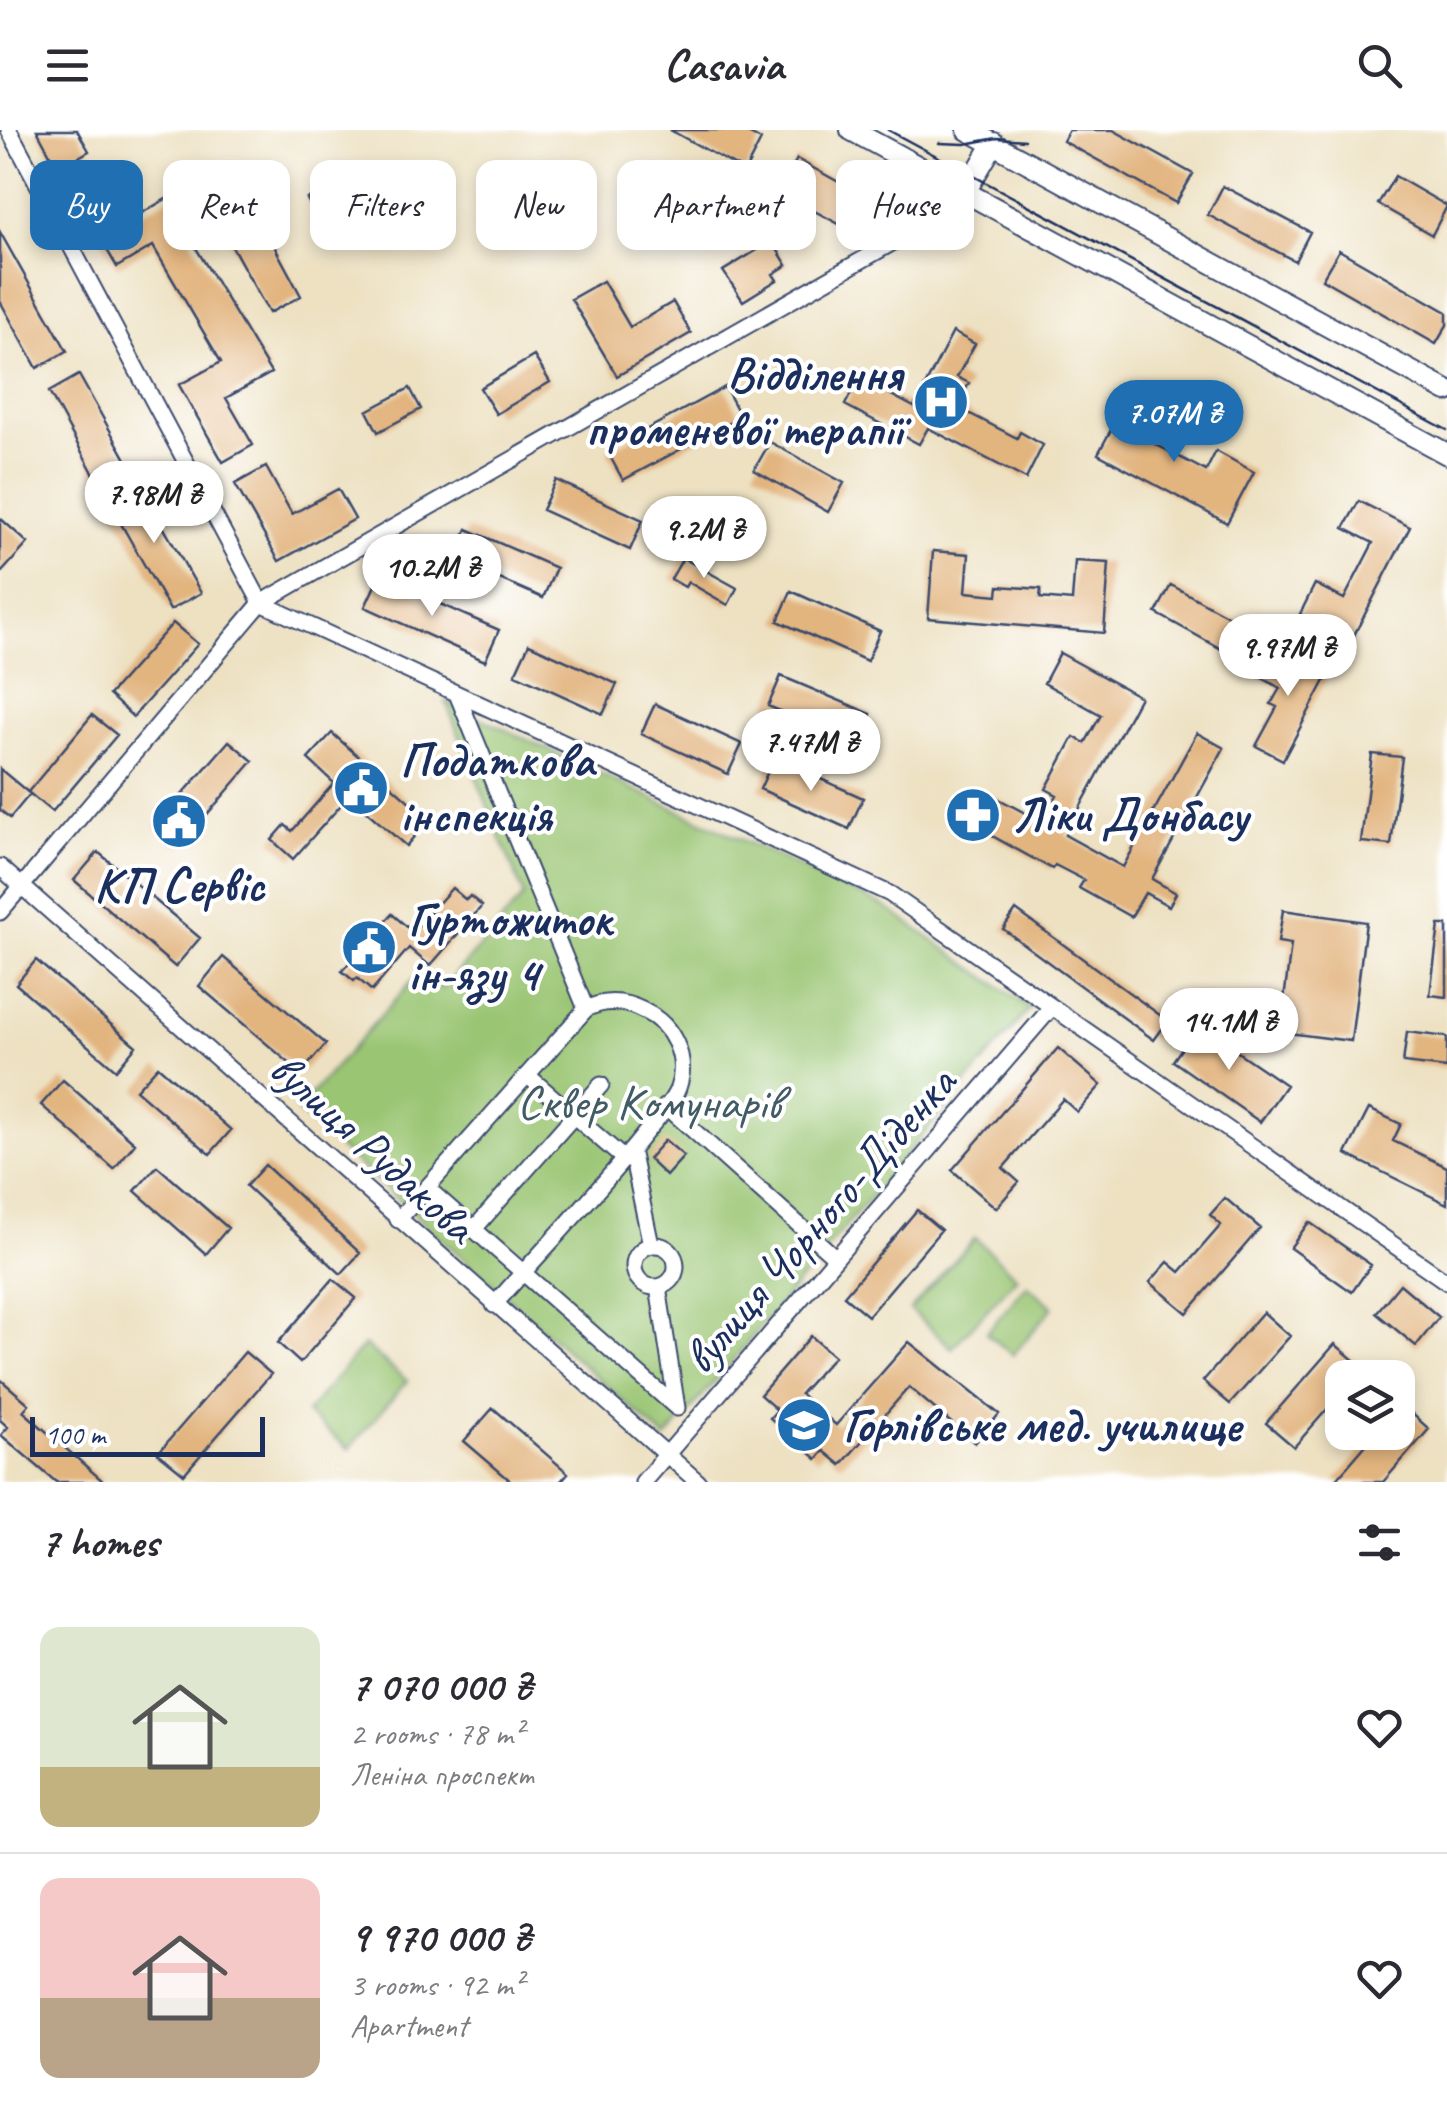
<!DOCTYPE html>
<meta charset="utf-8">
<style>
:root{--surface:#fff;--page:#f2f2f3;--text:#2b2b33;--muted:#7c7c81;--line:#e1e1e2;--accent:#1f6fb2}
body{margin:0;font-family:Caveat,sans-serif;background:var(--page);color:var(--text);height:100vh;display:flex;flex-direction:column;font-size:38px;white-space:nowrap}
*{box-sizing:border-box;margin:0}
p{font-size:32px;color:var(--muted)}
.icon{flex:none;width:55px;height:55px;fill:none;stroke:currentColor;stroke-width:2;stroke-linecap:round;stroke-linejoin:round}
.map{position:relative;height:1352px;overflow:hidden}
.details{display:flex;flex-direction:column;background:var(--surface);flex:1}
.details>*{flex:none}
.hud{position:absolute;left:30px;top:30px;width:1388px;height:90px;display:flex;gap:20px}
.controls{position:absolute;left:1325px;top:1230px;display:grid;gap:20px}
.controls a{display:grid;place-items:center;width:90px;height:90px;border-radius:20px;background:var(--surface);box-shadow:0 5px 15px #0003;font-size:50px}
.scale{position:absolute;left:30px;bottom:25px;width:235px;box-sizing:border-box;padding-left:10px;border:5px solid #1b2f5e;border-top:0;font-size:28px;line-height:35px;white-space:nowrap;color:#1b2f5e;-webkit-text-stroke:8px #fff;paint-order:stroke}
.price{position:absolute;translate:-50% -85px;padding:0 22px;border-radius:35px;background:#fff;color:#222;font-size:32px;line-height:65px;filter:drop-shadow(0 2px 5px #0008)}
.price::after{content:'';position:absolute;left:50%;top:60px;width:30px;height:22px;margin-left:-15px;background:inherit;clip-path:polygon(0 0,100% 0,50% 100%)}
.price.active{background:var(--accent);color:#fff}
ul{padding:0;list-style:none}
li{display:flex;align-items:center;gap:30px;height:250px;padding:0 40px}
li+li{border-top:2px solid var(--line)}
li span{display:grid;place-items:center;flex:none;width:280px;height:200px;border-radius:20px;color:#555}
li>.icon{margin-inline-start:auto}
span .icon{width:120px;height:120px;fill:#fffc;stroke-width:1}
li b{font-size:42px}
h2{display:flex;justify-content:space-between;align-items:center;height:120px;padding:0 40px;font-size:42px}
.chip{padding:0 35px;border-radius:20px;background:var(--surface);box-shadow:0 5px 15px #0003;font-size:35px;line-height:90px}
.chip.active{background:var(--accent);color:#fff}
header{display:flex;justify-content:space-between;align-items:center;height:130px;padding:0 40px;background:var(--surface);font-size:45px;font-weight:700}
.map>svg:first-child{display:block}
.green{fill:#9ac572;stroke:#5a7a68;stroke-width:2.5}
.building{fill:#e2b47e}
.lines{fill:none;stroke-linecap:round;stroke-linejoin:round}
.minor-casing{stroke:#3a4a6d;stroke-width:19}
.major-casing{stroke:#3a4a6d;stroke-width:24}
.minor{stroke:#fff;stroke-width:15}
.major{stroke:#fff;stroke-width:20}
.tram{stroke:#1b2f5e;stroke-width:2.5}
.labels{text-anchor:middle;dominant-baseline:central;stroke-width:8;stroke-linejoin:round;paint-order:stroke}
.poi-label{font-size:48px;font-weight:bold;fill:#1b2f5e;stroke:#fff;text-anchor:start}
.park-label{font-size:48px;fill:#415c64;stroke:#fff}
.street-label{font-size:48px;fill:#1b2f5e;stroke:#fff}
</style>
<header><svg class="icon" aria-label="menu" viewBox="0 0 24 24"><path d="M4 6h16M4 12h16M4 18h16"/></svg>Casavia<svg class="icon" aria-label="search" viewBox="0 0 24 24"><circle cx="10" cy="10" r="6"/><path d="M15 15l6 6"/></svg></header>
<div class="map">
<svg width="1447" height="1352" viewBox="0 0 1447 1352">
<rect width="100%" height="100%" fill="#fff"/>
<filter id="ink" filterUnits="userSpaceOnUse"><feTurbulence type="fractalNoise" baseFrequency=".01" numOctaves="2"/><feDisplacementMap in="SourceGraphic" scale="20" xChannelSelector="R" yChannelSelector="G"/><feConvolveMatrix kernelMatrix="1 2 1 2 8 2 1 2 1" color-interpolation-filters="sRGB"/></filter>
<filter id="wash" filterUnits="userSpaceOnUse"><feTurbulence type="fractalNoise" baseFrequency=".0048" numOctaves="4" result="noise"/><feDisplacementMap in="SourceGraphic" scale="40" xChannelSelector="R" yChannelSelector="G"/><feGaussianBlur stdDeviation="2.25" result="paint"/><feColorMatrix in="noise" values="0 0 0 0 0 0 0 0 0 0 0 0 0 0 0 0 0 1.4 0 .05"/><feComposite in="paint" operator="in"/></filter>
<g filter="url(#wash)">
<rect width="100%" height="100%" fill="#ede1c2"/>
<path class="green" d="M446,572L884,776L1030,878L666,1309L297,980L420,842L443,859L524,766Z
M975,1108L1017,1147L952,1218L910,1180Z
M1027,1155L1053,1177L1013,1225L986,1203Z
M364,1215L407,1251L349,1319L306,1283Z"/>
<g id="blocks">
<path class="building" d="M37,0H77L89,21L58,39Z
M670,0H742L761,10L745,41Z
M1069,0H1113L1193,44L1176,73L1063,11Z
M797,29L871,70L854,102L779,62Z
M101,46L128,91L173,65L190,94L184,98L271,243L226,268L253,315L223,332L179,255L221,232L153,116L117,137L73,62Z
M1395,46L1447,76L1432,105L1378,74Z
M331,56L354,99L331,112L307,69Z
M1223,56L1310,102L1295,131L1208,85Z
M251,73L301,166L269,183L218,91Z
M0,102L67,221L37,238L0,171Z
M772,111L787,135L773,144L777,150L743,171L723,141Z
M1339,120L1447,182V195L1436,214L1322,149Z
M603,151L630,197L673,172L691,203L617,246L571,169Z
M953,202L975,214L957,247L969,253L957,277L1017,308L1020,302L1043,315L1026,349L928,298L919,314L845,275L859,248L914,277Z
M534,226L550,252L496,284L480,258Z
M79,245L127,331L96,348L49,262Z
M725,257L741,287L623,350L607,321Z
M410,258L421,279L378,302L367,281Z
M1126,272L1166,294L1155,314L1206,341L1216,321L1254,342L1227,393L1098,324Z
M770,312L844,353L828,382L754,340Z
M266,337L292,384L338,359L355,389L279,431L235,354Z
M556,350L643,390L630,420L542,380Z
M137,351L201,463L170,480L107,369Z
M1359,371L1410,397L1351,511L1300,484L1315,454L1344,469L1373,413L1344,398Z
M0,388L28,413L0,444Z
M467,399L556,438L543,468L454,429Z
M933,421L969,424L966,462L998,465L999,456L1041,459L1040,468L1072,471L1075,431L1109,433L1104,503L928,488Z
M683,428L737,458L728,475L688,452L685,457L671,449Z
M379,447L499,500L485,531L365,477Z
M1171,455L1252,499L1236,527L1156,483Z
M791,461L880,501L867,531L778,491Z
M173,493L198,514L133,587L109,565Z
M529,514L617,554L603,584L515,544Z
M1272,516L1328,545L1283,630L1256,616L1277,577L1271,574L1280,558L1257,545Z
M1060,523L1140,567L1065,705L1123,737L1197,603L1224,618L1152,749L1176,763L1169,776L1145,763L1131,787L1079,758L1084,750L1055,735L1052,739L967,692L984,661L1042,692L1057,665L1046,659L1074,607L1085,613L1101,585L1044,553Z
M781,546L871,584L858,614L768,576Z
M655,574L742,614L728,644L641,604Z
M92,585L117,605L52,682L28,662Z
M332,603L429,689L406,716L349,666L293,729L272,710L285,695L292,701L334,653L308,629Z
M229,611L253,631L179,717L155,696Z
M1372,624L1402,627L1391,715L1361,712Z
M774,628L863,668L849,699L760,659Z
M0,639L30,664L10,688L0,680Z
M98,722L200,808L175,837L74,750Z
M452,758L466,770L470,766L482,776L430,836L409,818L372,861L357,848L354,851L342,841L392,784L413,802Z
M1016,780L1168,891L1154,910L1003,799Z
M1283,780L1366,792L1351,911L1280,902L1291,814L1278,812Z
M1439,795H1447V867L1430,865Z
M223,827L326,914L301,943L199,856Z
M36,830L136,916L116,940L16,854Z
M1198,895L1286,955L1260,992L1173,931Z
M1407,902L1447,907V938L1403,933Z
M1058,918L1101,955L1077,982L1063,969L1003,1038L1019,1052L996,1078L952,1040Z
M158,936L231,1000L210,1024L136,960Z
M63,950L135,1013L114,1039L41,975Z
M1369,979L1401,994L1393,1011L1447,1037V1074L1346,1024Z
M665,1010L684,1026L666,1046L648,1029Z
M265,1035L360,1123L341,1144L246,1056Z
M157,1036L228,1098L206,1124L135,1061Z
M1225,1068L1260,1098L1187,1183L1150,1152L1168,1132L1180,1142L1221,1095L1210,1085Z
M917,1080L941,1100L868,1186L844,1166Z
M1309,1092L1371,1135L1352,1162L1290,1118Z
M333,1149L356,1168L300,1233L278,1213Z
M1400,1154L1439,1187L1416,1216L1376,1183Z
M1263,1182L1290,1206L1230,1274L1203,1251Z
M811,1206L834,1226L800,1264L836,1295L909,1212L999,1284L975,1313L909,1257L841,1335L824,1321L817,1329L770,1288L777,1280L760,1265Z
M1335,1214L1363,1238L1355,1248H1342V1262L1294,1317L1266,1293Z
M245,1222L271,1244L184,1344L158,1323Z
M0,1249L29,1274L23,1281L104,1352H56L1,1305L8,1297L0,1290Z
M1398,1271L1429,1299L1383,1352H1334L1377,1302H1398Z
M493,1278L568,1343L560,1352H512L464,1311Z"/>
</g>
</g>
<g filter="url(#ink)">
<use href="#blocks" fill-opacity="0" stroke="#3a4a6d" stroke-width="2.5"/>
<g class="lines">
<g class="minor-casing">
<path id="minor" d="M9,0L261,473L890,764L1447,1152
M457,564L586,879
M0,737L698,1352
M0,782L261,473L946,82L965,62
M527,945L624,1029
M666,976L836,1128
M631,1020L651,1115
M427,1058L677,1278
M398,1090L586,879C606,869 625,871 644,881C672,894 689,927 678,958C672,974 656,989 646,1002C599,1062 545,1117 494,1175
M474,1099L601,955
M634 1136a21 21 0 1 1 42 0a21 21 0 1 1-42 0Z
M658,1157L677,1278
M643,1352L1052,877"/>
</g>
<g class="major-casing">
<path id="major" d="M851,0L1447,324
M968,0L1447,261
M965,62L994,13"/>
</g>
<use href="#minor" class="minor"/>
<use href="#major" class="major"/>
<path class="tram" d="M888,0L1447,300
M939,13L965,14L997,8L1025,10"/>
</g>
</g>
<defs>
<g id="hospital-disc" transform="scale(2.875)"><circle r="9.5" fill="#1f6fb2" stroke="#fff"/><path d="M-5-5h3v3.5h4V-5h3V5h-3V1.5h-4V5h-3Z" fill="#fff"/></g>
<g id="civic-disc" transform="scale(2.875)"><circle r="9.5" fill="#1f6fb2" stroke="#fff"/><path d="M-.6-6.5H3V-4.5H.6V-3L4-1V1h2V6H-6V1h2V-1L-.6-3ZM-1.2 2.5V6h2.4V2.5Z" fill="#fff"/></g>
<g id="pharmacy-disc" transform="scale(2.875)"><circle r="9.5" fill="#1f6fb2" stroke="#fff"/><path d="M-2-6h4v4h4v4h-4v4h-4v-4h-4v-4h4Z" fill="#fff"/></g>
<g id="university-disc" transform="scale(2.875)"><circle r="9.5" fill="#1f6fb2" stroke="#fff"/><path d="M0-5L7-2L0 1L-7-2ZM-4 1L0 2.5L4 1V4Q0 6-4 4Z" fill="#fff"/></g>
</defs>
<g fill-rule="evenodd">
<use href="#hospital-disc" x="941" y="272"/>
<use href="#civic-disc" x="361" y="658"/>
<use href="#pharmacy-disc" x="973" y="685"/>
<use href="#civic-disc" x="179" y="691"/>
<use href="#civic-disc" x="369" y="817"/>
<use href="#university-disc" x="804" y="1295"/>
</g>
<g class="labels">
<g class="poi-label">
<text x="902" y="244" text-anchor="end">Відділення<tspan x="902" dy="55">променевої терапії</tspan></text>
<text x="400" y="630">Податкова<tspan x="400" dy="55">інспекція</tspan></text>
<text x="1012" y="685">Ліки Донбасу</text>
<text x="179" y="755" text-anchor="middle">КП Сервіс</text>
<text x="408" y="789">Гуртожиток<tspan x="408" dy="55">ін-язу 4</tspan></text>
<text x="843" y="1295">Горлівське мед. училище</text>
</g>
<g class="park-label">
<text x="649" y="972">Сквер Комунарів</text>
</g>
<g class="street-label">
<text transform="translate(373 1017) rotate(42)">вулиця Рудакова</text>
<text transform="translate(819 1090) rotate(-49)">вулиця Чорного-Діденка</text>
</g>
</g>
</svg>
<div class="controls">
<a><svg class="icon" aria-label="layers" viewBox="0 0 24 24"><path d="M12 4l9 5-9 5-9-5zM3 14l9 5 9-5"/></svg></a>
</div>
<div class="scale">100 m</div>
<b class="price active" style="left:1174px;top:335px">7.07M ₴</b>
<b class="price" style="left:154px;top:416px">7.98M ₴</b>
<b class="price" style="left:704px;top:451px">9.2M ₴</b>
<b class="price" style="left:432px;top:489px">10.2M ₴</b>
<b class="price" style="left:1288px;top:569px">9.97M ₴</b>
<b class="price" style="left:811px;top:664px">7.47M ₴</b>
<b class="price" style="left:1229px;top:943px">14.1M ₴</b>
<div class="hud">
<a class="chip active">Buy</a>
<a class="chip">Rent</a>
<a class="chip">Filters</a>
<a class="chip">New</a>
<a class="chip">Apartment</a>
<a class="chip">House</a>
</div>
</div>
<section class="details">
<h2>7 homes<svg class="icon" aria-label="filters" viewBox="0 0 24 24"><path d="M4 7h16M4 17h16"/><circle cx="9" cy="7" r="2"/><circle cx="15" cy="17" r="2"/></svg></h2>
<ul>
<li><span style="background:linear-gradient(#dfe7d0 70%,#c2b280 0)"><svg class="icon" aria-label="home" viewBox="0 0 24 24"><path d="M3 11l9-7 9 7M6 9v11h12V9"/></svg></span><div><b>7 070 000 ₴</b><p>2 rooms · 78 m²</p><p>Леніна проспект</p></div><svg class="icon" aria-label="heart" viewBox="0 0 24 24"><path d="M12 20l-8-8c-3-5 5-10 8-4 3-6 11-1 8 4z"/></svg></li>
<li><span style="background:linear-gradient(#f6c9c9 60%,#b9a48a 0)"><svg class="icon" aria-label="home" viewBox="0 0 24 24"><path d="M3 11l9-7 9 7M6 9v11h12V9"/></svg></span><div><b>9 970 000 ₴</b><p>3 rooms · 92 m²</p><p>Apartment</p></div><svg class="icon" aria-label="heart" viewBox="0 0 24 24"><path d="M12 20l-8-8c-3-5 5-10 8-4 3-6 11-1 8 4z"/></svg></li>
</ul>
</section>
